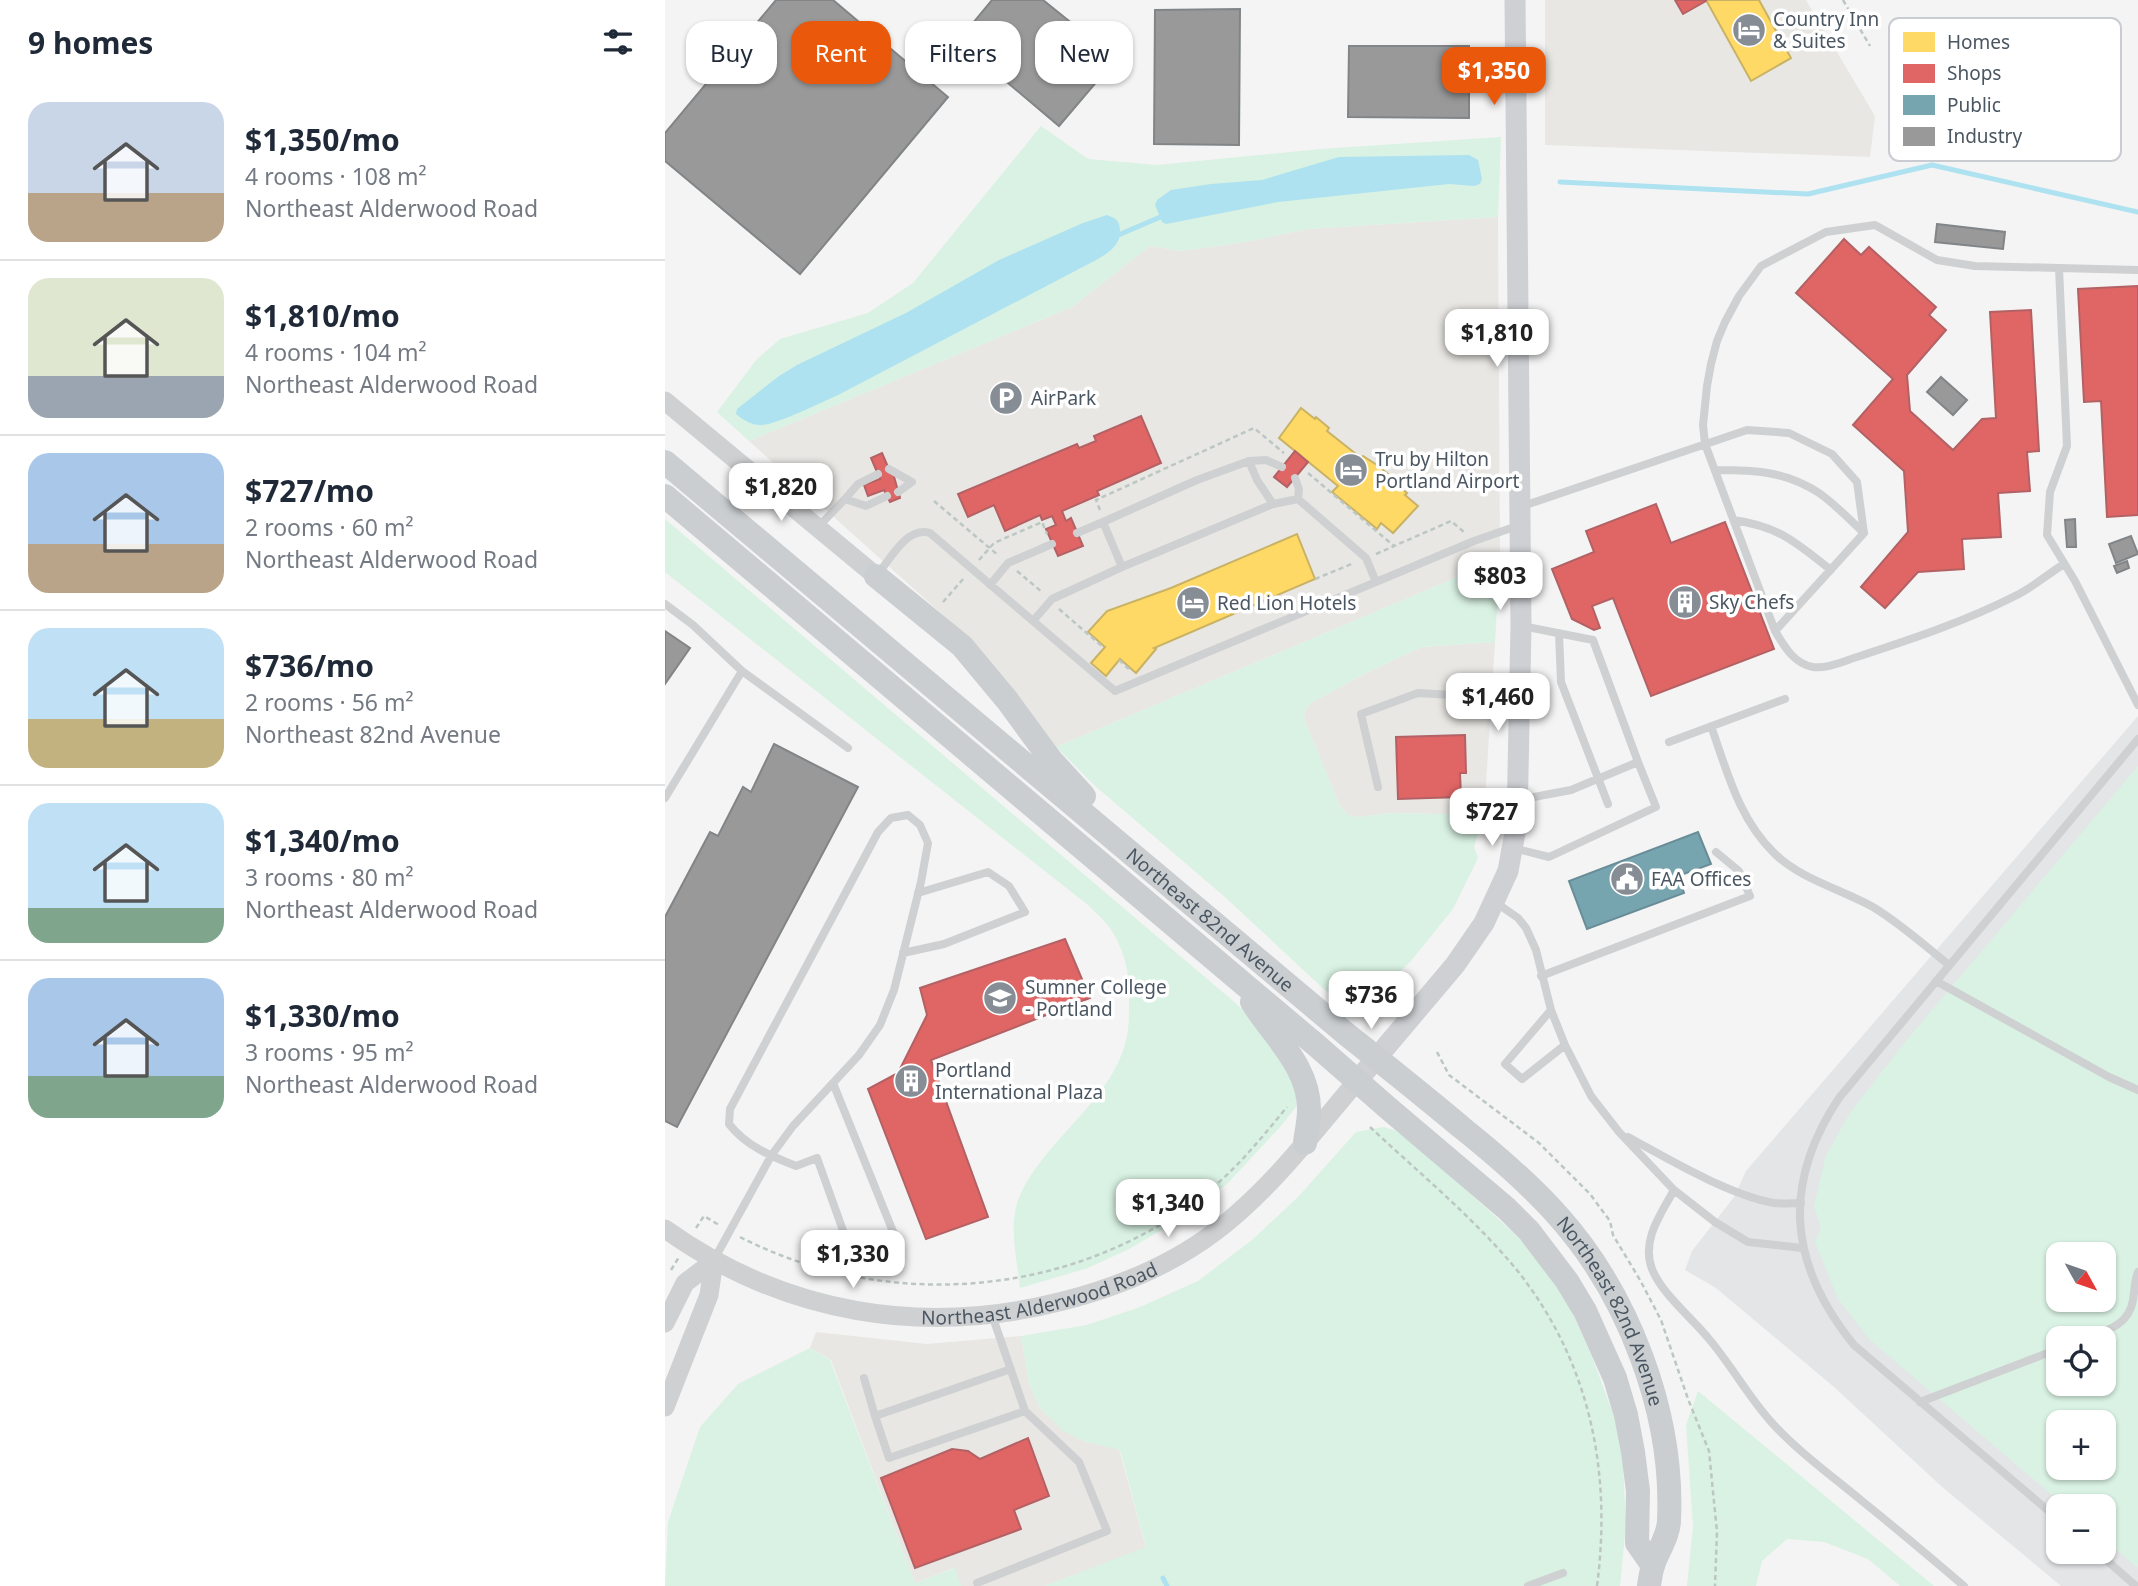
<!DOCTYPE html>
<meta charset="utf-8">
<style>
:root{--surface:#fff;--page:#f6f6f7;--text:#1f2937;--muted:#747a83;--line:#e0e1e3;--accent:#ea580c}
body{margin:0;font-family:"Noto Sans",sans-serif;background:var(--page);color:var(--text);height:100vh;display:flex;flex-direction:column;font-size:26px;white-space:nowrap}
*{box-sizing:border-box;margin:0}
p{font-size:23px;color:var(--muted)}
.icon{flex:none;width:38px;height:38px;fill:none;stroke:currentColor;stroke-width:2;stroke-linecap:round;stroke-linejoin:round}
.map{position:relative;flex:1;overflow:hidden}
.details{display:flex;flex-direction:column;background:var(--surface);width:665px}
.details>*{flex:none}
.banner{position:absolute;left:21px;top:21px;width:665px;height:63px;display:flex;gap:14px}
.needle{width:46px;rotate:130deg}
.fabs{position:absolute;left:1381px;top:1242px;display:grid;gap:14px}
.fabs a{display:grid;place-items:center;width:70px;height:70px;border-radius:14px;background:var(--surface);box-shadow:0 2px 5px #0004;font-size:35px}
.price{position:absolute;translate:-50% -60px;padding:0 16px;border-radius:14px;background:#fff;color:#222;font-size:23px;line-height:46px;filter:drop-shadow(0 2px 4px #0008)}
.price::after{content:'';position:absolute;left:50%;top:42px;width:21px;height:16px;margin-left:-10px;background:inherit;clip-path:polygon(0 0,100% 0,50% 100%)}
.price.current{background:var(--accent);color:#fff}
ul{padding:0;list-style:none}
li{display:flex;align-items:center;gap:21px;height:175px;padding:0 28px}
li+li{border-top:2px solid var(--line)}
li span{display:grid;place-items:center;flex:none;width:196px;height:140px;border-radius:21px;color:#555}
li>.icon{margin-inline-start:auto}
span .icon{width:84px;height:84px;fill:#fffc;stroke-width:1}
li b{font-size:30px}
h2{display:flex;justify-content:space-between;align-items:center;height:84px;padding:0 28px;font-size:30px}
.pill{padding:0 24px;border-radius:21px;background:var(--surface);box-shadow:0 2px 5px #0004;font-size:24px;line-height:63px}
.pill.current{background:var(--accent);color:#fff}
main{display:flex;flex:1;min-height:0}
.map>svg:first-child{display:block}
.commercial{fill:#e8e7e3}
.airport{fill:#e4e5e7;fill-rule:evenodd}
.green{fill:#d9f2e3;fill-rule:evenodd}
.water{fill:#aee2f0}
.homes{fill:#ffd966;stroke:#c9b264;stroke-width:2}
.shops{fill:#e06666;stroke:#b36164;stroke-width:2}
.public{fill:#76a5af;stroke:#698d98;stroke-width:2}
.industry{fill:#999;stroke:#818588;stroke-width:2}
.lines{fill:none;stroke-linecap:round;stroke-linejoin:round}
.stream{stroke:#aee2f0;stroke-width:5}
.path{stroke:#bcc7c4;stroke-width:2.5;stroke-dasharray:5 3.5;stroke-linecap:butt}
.service{stroke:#ced0d2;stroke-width:8}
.tertiary{stroke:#ced0d2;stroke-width:19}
.secondary{stroke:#ced0d4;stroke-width:21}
.primary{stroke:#caced1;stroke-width:24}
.labels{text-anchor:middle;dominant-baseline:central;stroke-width:7;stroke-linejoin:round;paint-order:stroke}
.poi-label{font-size:19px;fill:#4a5661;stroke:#fff;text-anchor:start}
.street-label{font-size:19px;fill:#4a5661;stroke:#fff}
.key{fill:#fff;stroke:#c9ccd0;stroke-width:2}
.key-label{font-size:19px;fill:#4a5661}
</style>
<main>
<section class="details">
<h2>9 homes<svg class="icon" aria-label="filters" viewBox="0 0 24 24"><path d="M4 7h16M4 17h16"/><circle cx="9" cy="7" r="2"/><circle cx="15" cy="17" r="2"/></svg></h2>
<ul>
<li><span style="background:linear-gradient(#c9d6e8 65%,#b9a48a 0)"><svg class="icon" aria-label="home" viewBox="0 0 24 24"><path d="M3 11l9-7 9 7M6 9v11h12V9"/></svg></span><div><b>$1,350/mo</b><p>4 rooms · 108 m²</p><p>Northeast Alderwood Road</p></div></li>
<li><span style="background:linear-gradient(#dfe7d0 70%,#9aa5b1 0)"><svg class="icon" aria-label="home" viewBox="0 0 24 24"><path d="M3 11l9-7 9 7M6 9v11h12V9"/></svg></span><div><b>$1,810/mo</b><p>4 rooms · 104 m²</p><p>Northeast Alderwood Road</p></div></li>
<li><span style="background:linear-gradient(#a9c7e8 65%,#b9a48a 0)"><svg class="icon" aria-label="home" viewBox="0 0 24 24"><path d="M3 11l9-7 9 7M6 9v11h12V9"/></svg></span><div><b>$727/mo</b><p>2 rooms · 60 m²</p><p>Northeast Alderwood Road</p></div></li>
<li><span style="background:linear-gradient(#bfe0f5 65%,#c2b280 0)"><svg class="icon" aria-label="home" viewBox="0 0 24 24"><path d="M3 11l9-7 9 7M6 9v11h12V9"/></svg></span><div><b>$736/mo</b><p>2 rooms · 56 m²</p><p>Northeast 82nd Avenue</p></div></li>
<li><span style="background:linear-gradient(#bfe0f5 75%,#7fa58c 0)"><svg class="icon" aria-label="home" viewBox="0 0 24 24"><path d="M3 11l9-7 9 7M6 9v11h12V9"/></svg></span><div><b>$1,340/mo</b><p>3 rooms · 80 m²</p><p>Northeast Alderwood Road</p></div></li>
<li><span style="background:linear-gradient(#a9c7e8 70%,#7fa58c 0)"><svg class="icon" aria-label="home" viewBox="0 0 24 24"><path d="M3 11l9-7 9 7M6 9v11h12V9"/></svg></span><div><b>$1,330/mo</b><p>3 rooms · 95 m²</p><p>Northeast Alderwood Road</p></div></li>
</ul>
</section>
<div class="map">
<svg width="1473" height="1586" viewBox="0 0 1473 1586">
<rect width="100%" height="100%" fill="#f4f4f4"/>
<path class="commercial" d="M880,0H1141L1210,116L1205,157L880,145Z
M833,217L835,559L391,747L307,641L84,441L407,307L485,246L517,251L580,242L643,229Z
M830,642L819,815L727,813L694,817L683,815L675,806L639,719L640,710L646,703L703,672L757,647Z
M151,1332L262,1344L356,1336L364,1384L375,1408L399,1431L421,1442L454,1449L481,1548L380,1586H296L289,1568L250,1583L166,1360L145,1348Z"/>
<path class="airport" d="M1473,716V1586H1396L1276,1486L1169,1387L1051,1288L1020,1270L1027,1251L1069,1197L1081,1171ZM1393,1255H1438V1300H1393ZM1393,1339H1438V1384H1393ZM1393,1423H1438V1468H1393ZM1393,1507H1438V1552H1393Z"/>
<path class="green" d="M376,126L423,159L492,165L656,149L836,137L833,217L643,229L580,242L517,251L485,246L407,307L84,441L52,412L92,359L115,339L203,313L248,283Z
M0,519L567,1000L594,1025L634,1093L631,1107L616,1126L562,1184L522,1215L464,1249L423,1268L355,1288C352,1258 342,1221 356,1193C382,1138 450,1098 462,1036C464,1026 464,1014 464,1004C466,978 460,950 445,928C439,920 430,912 423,905L0,572Z
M835,559L830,642L757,647L703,672L646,703L640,710L639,719L675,806L683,815L694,817L727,813L819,815L809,847L813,858L788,909L745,962L711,996L694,1002L675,999L661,991L561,898L429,785L391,747Z
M1473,766V1568L1439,1539L1438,1507H1401L1205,1340L1173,1299L1150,1242L1156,1227L1149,1206L1161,1155L1185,1113L1240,1042ZM1393,1255H1438V1300H1393ZM1393,1339H1438V1384H1393ZM1393,1423H1438V1468H1393Z
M718,1127L729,1130L745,1140L850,1234L880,1267L904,1306L926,1354L950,1419L958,1465L961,1524L955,1586H380L481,1547L455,1450L421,1442L398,1431L375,1408L364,1384L356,1336L422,1325L475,1307L533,1281L587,1240L633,1197L691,1132Z
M145,1348L165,1360L250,1583L290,1568L296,1586H0L3,1522L35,1427L73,1384Z
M1033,1391L1269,1586H1235L1203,1559L1159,1542L1122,1539L1097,1561L1091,1586H1022L1028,1526L1021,1425Z"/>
<path class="water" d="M804,155L813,160L817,179L815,184L809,186L784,184L613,202L501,224L497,222L490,205L492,200L506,190L546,184L597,180L674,157Z
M442,215C451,219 454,219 455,230C457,251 428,261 412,270L173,395C157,402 111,425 96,425C86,425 78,420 71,414L72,409L114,376L132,365L241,313L334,260L418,223Z"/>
<path class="homes" d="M1094,0L1126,58L1086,81L1041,0Z
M636,408L650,419L651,417L664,428L662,431L696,458L698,456L712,465L723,474L721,476L742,493L740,495L753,506L728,533L716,523L712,529L667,492L673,486L614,438Z
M632,534L650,579L489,648L491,649L471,673L455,659L441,676L426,663L440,647L423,632L442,611L506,588Z"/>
<path class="shops" d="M1010,0H1041V1L1018,14Z
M1179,239L1196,255L1204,247L1271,307L1264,315L1281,330L1242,375L1245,411L1288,450L1317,419L1331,418L1325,312L1366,310L1374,451L1362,452L1365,491L1333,493L1336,537L1297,539L1299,569L1253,572L1220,608L1196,587L1243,532L1239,471L1188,425L1228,379L1131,293Z
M1473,286V515L1442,517L1436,401L1419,402L1413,289Z
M476,416L496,463L432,491L434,495L397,511L401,521L406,518L418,546L393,556L381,529L391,525L387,516L377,520L375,515L340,531L329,505L303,517L293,494L412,444L414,448L431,441L429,436Z
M630,451L643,462L622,487L609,477Z
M217,453L226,474L228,473L235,498L225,502L219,490L203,496L199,485L215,479L206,458Z
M991,504L1006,543L1060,522L1109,649L986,696L948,598L927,606L935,628L929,630L907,619L887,569L929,552L921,531Z
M800,735L801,773H795L796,797L733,799L731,737Z
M400,939L425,998L266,1060L323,1217L261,1239L203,1089L233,1073L262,1015L255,988Z
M363,1438L384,1496L349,1510L356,1529L250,1568L216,1478L287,1449L303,1451L315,1459Z"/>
<path class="public" d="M1033,832L1046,864L1013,876L1019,893L922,929L904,881Z"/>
<path class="industry" d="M111,0H168L283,97L135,274L0,161V133Z
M327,0H378L451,59L394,126L293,41Z
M575,9L574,145L489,144L490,10Z
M684,46H804V118L683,117Z
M1272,224L1340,232L1338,249L1270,242Z
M1276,377L1302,400L1288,415L1262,392Z
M1410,519L1411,547H1402L1400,520Z
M1466,536L1473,554L1451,563L1444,544Z
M1462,561L1464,568L1452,573L1449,566Z
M0,631L25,648L0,684Z
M109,744L193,787L12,1127L0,1121V917L45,832L53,836L78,787L86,792Z"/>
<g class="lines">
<path class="stream" d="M895,182L1143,194L1267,165L1473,212
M451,236L500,215
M498,1578L502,1586"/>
<path class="path" d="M1178,0L1205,46
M643,473L729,546
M269,501L334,556
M435,510L431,500L589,428L619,453
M711,554L786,521L799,532
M314,560L329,543L377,522L382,534
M352,571L377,592
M650,579L689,563
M278,602L299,578
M394,609L439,648
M454,660L466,671
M772,1052L784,1075L874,1143L925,1194L945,1221L948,1235L975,1280L996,1320L1023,1399L1044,1451L1052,1532L1050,1586
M705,1127C753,1172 809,1218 851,1269C925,1361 947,1471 932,1586
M31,1228L39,1216L54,1225
M75,1237C225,1314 415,1297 546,1189C575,1165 598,1136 622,1107
M6,1270L14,1257"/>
<path class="service" d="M1394,268L1473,270
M584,461L601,460L617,467
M224,469L247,482L233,492
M1050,470C1089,470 1121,471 1154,493C1170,504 1185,520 1199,533
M213,474L193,484L180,499L201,506L222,496
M630,478L634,489L633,499
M608,504L633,499L701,558L711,582
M858,506L1082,430L1124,433L1167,454L1192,482L1199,533L1110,631L1040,444L1038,425L1042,386L1046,364L1052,341L1060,322L1074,296L1096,266L1161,232L1210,225L1272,260L1310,266L1394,268L1402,446L1385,492L1382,535L1410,581L1473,705
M1069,520C1115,527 1130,542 1166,570
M153,527L180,499
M412,533L438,522
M213,574C226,558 242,526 265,533L450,691L809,541L852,526
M325,585L343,563L387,544
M0,604L28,625L77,671
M368,621L387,599L457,567L438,522L532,480L584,461L592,480L608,504L457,567
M1110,631C1119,646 1129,664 1148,667C1163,669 1181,660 1195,656C1247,639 1301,621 1350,596C1367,588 1383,574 1399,564
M894,633L896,682L943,804
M1046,726C1062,771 1074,820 1110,854C1137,880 1176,889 1208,907C1236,924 1259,945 1284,965
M1004,742L1120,699
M713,787L696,714L753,693L852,699
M0,798L77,671L183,748
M853,800L906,790L973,762L928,640L857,626
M848,848L884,857L991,807L973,762
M830,902L853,918L861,928L871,950L886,1010L900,1045L926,1096L954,1132L1009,1190L1050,1222L1083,1242L1137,1248
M238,953L279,944L360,912L344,886L323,872L253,893
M876,976L1085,896L1074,871L1051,852
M1271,981L1444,1077L1473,1090
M886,1010L840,1064L857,1079L900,1045
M963,1137C1003,1159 1064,1195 1109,1203C1118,1204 1127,1203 1136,1203
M1009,1190C996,1214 976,1240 987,1269C997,1294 1027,1318 1044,1339C1067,1366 1084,1398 1108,1424C1135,1453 1167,1476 1197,1501C1232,1529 1265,1557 1299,1586
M50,1258L106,1156L128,1126L194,1055L215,1025L229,990L256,882L263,843L255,825L243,815L226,818L213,832L65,1109L64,1124C81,1146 106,1156 131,1166L152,1158L180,1236L233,1244L168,1083
M327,1315L360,1411L224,1458L210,1416L346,1369
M1418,1339C1440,1331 1464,1326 1468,1300C1470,1290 1469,1281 1473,1272
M199,1378L210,1416
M1255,1402L1393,1349
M1393,1519L1189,1345C1124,1265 1116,1185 1174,1098L1473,739
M1432,1552L1471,1586
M312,1583L442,1531L414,1462L360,1411
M863,1586L898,1573"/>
<g class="tertiary">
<path d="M0,401L211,576"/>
<path id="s1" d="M0,1229C119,1314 257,1337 398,1301C453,1287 505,1266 551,1231C606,1189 647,1134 692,1081"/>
<path d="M0,1323L20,1283L49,1261"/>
<path d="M0,1407L44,1295L49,1261"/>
</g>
<path class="secondary" d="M692,1081L790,965L819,923L843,871L852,822L856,626L850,0"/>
<g class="primary">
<path id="s2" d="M0,462L680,1033C719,1064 758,1095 796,1127C831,1155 864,1183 894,1217C964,1296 1009,1414 1004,1520C1004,1535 993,1551 988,1565C986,1572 985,1579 984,1586"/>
<path d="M0,496L651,1045L723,1108L842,1209L864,1231L902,1281L920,1311L950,1378L961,1415L968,1452L973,1491L972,1543L988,1566"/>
<path d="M211,576L297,646L342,700L386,760L419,796"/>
<path d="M587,1002C608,1036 645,1067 644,1111C644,1121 641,1133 640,1143"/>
</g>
</g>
<defs>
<g id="hotel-disc" transform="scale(1.75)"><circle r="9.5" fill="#868d94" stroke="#fff"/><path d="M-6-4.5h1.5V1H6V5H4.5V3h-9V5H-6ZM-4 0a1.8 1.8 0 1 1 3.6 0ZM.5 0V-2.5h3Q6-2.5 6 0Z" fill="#fff"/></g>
<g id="parking-disc" transform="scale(1.75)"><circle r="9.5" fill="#868d94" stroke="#fff"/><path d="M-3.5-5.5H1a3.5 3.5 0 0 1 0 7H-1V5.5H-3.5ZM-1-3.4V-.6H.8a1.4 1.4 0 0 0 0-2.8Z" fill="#fff"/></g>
<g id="building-disc" transform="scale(1.75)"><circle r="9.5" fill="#868d94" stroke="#fff"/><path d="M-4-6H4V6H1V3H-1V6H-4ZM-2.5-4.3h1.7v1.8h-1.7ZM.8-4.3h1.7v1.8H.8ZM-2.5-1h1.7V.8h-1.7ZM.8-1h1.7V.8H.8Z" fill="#fff"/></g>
<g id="civic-disc" transform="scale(1.75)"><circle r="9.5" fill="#868d94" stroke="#fff"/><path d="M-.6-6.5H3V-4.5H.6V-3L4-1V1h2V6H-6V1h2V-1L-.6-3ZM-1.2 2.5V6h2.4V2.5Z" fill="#fff"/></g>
<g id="university-disc" transform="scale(1.75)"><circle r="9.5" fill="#868d94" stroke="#fff"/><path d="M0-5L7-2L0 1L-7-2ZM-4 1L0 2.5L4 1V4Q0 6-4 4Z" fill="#fff"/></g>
</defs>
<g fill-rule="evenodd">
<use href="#hotel-disc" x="1084" y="30"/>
<use href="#parking-disc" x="341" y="398"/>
<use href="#hotel-disc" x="686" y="470"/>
<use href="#building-disc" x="1020" y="602"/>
<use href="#hotel-disc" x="528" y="603"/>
<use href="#civic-disc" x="962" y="879"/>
<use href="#university-disc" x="335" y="998"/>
<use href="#building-disc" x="246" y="1081"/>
</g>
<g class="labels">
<g class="poi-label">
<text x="1108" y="19">Country Inn<tspan x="1108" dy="22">&amp; Suites</tspan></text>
<text x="366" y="398">AirPark</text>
<text x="710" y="459">Tru by Hilton<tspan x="710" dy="22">Portland Airport</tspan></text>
<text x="1044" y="602">Sky Chefs</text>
<text x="552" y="603">Red Lion Hotels</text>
<text x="986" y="879">FAA Offices</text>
<text x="360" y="987">Sumner College<tspan x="360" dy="22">- Portland</tspan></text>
<text x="270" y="1070">Portland<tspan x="270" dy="22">International Plaza</tspan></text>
</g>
<g class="street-label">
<text stroke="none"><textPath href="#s2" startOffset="712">Northeast 82nd Avenue</textPath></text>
<text stroke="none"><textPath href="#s1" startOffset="396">Northeast Alderwood Road</textPath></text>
<text stroke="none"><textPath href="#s2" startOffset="1279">Northeast 82nd Avenue</textPath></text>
</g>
</g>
<rect x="1224" y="18" width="232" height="143" rx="10" class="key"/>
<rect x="1238" y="32" width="32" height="20" fill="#ffd966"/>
<rect x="1238" y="64" width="32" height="19" fill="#e06666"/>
<rect x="1238" y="95" width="32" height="20" fill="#76a5af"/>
<rect x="1238" y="127" width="32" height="19" fill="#999"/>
<g class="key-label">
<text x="1282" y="49">Homes</text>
<text x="1282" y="80">Shops</text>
<text x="1282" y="112">Public</text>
<text x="1282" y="143">Industry</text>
</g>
</svg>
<div class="fabs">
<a><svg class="needle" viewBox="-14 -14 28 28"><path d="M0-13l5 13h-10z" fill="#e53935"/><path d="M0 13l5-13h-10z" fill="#747a83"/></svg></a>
<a><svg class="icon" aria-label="locate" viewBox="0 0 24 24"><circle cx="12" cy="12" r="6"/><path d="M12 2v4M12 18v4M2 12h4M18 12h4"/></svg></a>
<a>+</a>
<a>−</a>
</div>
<b class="price current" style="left:829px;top:107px">$1,350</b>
<b class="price" style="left:832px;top:369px">$1,810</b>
<b class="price" style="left:116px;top:523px">$1,820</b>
<b class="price" style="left:835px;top:612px">$803</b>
<b class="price" style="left:833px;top:733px">$1,460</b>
<b class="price" style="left:827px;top:848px">$727</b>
<b class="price" style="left:706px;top:1031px">$736</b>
<b class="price" style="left:503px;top:1239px">$1,340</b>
<b class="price" style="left:188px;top:1290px">$1,330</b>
<div class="banner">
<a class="pill">Buy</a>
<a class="pill current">Rent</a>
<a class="pill">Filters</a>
<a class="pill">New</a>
</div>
</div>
</main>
